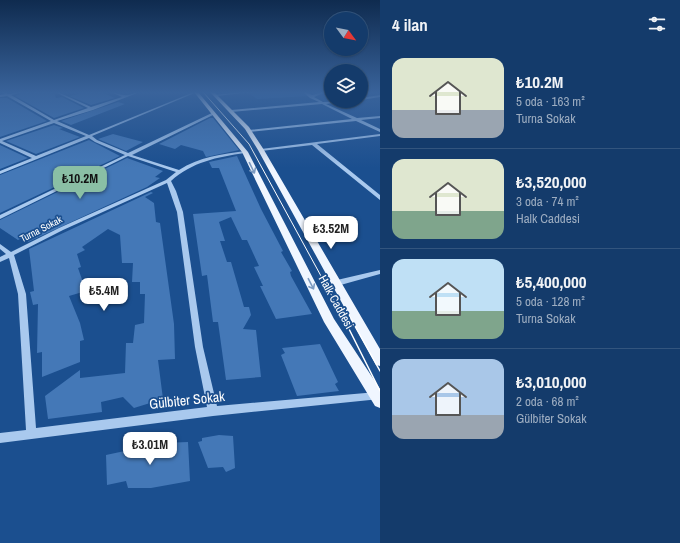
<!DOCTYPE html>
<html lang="tr">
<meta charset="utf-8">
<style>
:root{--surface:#143b6b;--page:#214673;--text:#f1f3f6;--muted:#9dadc1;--line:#33557e;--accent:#8abfa5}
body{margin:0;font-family:"Archivo Narrow",sans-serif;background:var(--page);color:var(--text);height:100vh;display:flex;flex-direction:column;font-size:15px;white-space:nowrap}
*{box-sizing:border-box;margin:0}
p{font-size:13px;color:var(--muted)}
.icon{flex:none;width:22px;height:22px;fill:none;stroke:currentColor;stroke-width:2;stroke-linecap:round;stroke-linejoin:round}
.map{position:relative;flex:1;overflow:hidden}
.panel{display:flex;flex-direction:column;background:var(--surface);width:300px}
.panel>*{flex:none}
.needle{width:26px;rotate:122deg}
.tools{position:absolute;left:324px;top:12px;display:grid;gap:8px}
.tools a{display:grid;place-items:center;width:44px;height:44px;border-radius:50%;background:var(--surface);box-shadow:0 1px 3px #0004,0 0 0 1px var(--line);font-size:20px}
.price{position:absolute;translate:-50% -34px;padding:0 9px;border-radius:8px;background:#fff;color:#222;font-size:13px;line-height:26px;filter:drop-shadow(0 1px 2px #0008)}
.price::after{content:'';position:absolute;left:50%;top:24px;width:12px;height:9px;margin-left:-6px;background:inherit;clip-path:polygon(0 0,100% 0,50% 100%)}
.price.on{background:var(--accent);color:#111}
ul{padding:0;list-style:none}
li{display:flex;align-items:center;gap:12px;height:100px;padding:0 12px}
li+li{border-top:1px solid var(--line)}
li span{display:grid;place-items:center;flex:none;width:112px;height:80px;border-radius:12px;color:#555}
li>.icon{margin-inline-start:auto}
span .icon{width:48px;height:48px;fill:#fffc;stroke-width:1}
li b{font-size:17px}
h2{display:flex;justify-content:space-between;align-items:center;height:48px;padding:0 12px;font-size:17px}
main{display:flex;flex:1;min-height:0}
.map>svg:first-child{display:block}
.green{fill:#2e69ad}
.building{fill:#4478b7}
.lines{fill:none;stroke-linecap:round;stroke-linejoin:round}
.minor{fill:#a9c9ee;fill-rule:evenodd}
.major{fill:#f0f6ff;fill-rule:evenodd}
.tram-far1{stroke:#fff;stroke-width:1}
.tram{stroke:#fff;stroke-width:1.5}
.oneway{stroke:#7b9ac1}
.labels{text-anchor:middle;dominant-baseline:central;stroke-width:3.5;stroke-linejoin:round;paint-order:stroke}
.far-street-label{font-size:10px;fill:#fff;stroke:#1b4f8f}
.street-label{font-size:12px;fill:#fff;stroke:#1b4f8f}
.near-street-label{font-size:14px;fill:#fff;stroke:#1b4f8f}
</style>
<main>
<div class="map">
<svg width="380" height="543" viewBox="0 0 380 543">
<rect width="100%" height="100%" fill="#1b4f8f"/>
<path class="green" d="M247,92H304L309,96L257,99Z"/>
<path class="building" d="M25,92H54L56,98L62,97L84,108L54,118L15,96Z
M88,92H101L115,98L91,105L69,96Z
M0,98H7L47,121L0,137Z
M118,102L125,104L71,125L61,121Z
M210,118H213L239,150L206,157L203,151L181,145L175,149L159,144Z
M54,125L63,128L59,129L80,137L36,154L6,141Z
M113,134L143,142L126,151L98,139Z
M89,140L120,156L0,213V175Z
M0,145L28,158L0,169Z
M237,156L261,209L283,251L281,252L292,271L290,272L291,276L312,314L276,319L260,286H263L254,267L259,266L247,240H242L231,217L219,222L225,241H220L227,262H231L244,307H249L251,315L243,329L256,330L261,377L226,380L218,322H213L207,275L202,276L193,214L236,211L219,168H212L209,162Z
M127,158L163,171L155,177L160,178L147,187L28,242V235L18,240L0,228V220Z
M151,192L153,193L145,197L154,203L156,222L160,223L174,324L175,359L158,360L163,399L134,408L123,397L101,402L102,412L48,419L45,396L80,370V378L125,373L126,343H133L135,325L144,323L145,294H140V282H132L133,263H122L120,235L108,229L82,247L85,250L77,254L81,267L78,268L86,291L69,296L80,323L84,340L80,341V362L42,377V352L37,353L38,304L33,305L30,292L34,291L29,249Z
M320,344L338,382L335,384L339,391L297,396L281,355L285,353L282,348Z
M219,435L233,436L235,468L226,472L223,467L208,468L198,442L202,441V438Z
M188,442L190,481L151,488H128L126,481L107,485L106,455L162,443Z"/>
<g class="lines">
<path class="minor" d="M2,92H5L8,94L24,92L11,95L54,120L88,108L55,92H58L91,107L122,97L111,92C116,92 119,95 124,95C129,96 135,92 140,92L93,110L57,121L89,135L194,92H197L92,136L97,140L128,153L214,112L215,114L132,155L179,170C199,157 222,154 245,151L247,152L245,153C217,157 192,162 171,181L176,191L183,212L203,347L217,406L377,392L380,393V399L213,416L0,443V433L26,430L18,294L9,258L0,262V257L6,254L0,249V244L11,252L59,228L166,180L176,172L128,156L0,219V215L125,155L95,142L89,138L0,174V171L32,158L0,143V139L51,121L7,96L0,97V95L5,94ZM54,123L86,136L36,156L2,141ZM167,183L177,212L195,347L207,407L36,428L26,294L14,255L63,230Z
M243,92H253L216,96L214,95Z
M303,92H306L312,95L323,92H326L314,97L323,102L347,101L326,104L357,118L380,116V118L361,120L380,129V132L356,121L249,132L247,131L249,130L352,119L322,104L231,112L229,111L231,110L319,102L310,98Z
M380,95V97L361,100V98Z
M380,134V136L317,144L380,195V200L312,145L261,151L259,150L261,149Z
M380,270V274L337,286L333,283L337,280Z"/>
<path class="major" d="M194,92H198L248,152L334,319L380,389V408L375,406L324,322L242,152Z
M210,92H214L249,127L264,150L380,349V366L376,365L258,150L245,129Z"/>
<path class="tram-far1" d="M203,92L249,144L345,320
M344,306L352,320"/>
<path class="tram" d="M344,319L380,391
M351,319L380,371"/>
</g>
<defs><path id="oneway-shaft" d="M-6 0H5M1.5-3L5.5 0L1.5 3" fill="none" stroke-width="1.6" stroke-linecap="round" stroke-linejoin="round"/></defs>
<g class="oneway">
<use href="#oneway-shaft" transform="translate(252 168) rotate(64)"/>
<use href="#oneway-shaft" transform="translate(311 284) rotate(63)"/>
</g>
<linearGradient id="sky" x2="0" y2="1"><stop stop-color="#0f2b4f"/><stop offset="0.55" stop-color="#39639b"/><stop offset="1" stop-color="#39639b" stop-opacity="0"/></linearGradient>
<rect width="380" height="168" fill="url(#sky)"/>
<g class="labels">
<g class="far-street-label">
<text transform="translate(41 229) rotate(-27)">Turna Sokak</text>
</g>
<g class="street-label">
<text transform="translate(336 302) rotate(61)">Halk Caddesi</text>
</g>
<g class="near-street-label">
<text transform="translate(187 400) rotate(-6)">Gülbiter Sokak</text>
</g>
</g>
</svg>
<div class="tools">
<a><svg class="needle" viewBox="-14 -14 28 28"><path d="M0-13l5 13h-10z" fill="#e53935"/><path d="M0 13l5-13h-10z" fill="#9dadc1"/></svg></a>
<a><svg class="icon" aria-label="layers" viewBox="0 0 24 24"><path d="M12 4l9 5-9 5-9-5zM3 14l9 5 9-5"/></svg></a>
</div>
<b class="price on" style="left:80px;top:200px">₺10.2M</b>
<b class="price" style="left:331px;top:250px">₺3.52M</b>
<b class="price" style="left:104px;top:312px">₺5.4M</b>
<b class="price" style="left:150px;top:466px">₺3.01M</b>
</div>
<section class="panel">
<h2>4 ilan<svg class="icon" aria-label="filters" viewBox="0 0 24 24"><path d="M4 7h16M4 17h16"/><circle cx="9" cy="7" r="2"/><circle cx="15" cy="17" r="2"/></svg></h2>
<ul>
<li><span style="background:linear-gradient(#dfe7d0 65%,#9aa5b1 0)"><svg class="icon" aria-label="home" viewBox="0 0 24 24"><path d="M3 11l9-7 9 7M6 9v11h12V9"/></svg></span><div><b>₺10.2M</b><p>5 oda · 163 m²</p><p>Turna Sokak</p></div></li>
<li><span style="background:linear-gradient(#dfe7d0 65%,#7fa58c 0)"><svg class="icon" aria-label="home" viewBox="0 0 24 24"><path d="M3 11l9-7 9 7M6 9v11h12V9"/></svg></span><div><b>₺3,520,000</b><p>3 oda · 74 m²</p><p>Halk Caddesi</p></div></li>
<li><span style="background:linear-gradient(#bfe0f5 65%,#7fa58c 0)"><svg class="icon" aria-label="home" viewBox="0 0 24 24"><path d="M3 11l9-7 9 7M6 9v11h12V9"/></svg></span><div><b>₺5,400,000</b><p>5 oda · 128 m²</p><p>Turna Sokak</p></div></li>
<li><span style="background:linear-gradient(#a9c7e8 70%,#9aa5b1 0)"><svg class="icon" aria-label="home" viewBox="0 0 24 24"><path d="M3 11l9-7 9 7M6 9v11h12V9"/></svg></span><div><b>₺3,010,000</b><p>2 oda · 68 m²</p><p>Gülbiter Sokak</p></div></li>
</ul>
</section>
</main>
